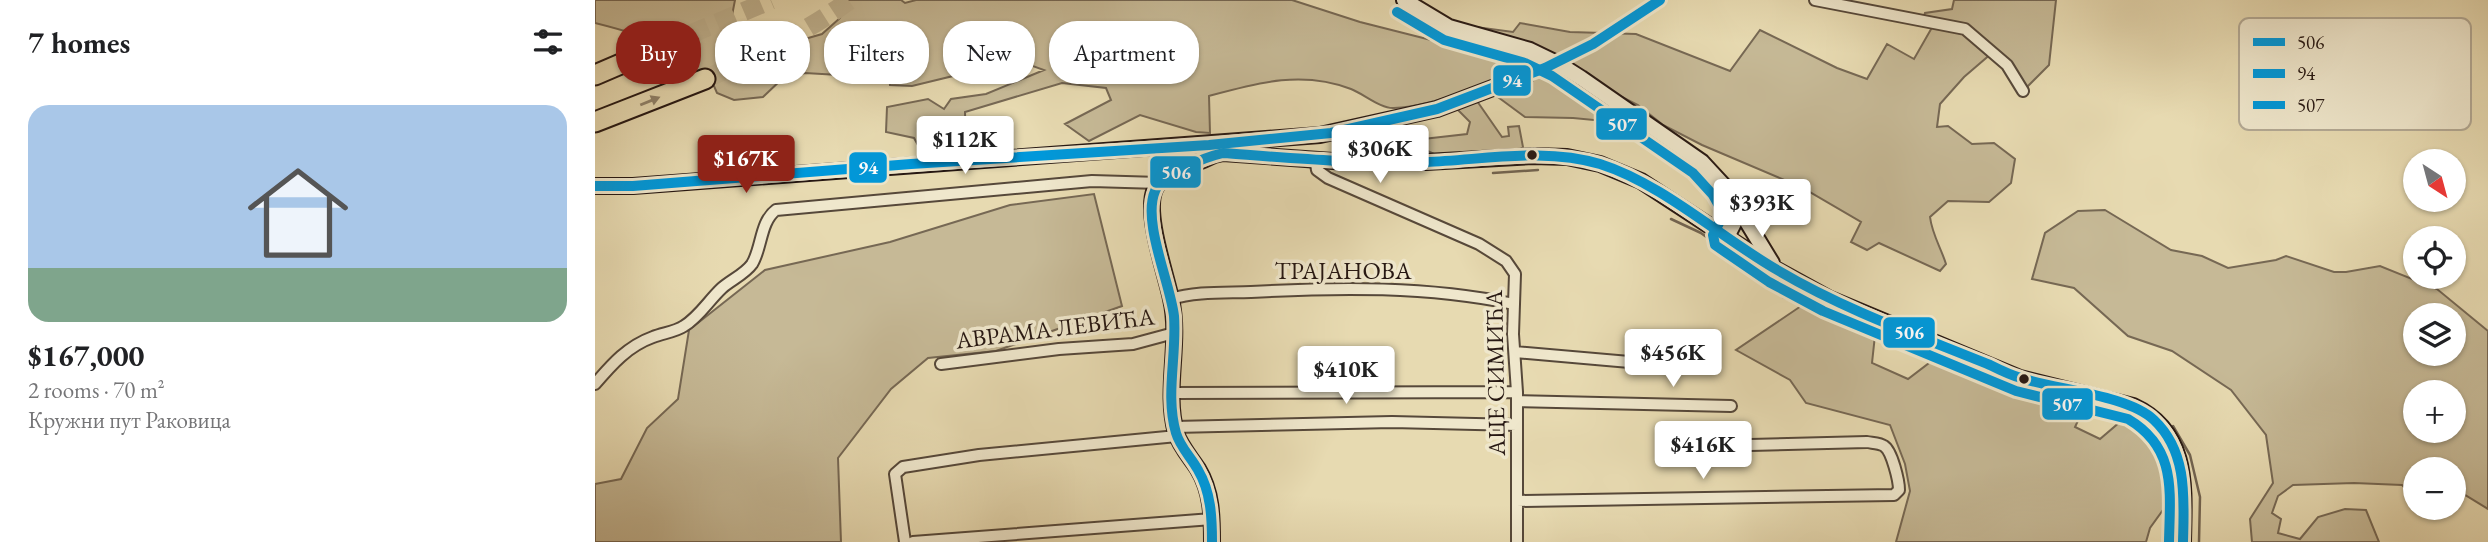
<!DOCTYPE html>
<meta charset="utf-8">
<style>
:root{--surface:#fff;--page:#f6f6f6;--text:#202124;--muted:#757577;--line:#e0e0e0;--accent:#8f2418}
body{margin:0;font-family:"EB Garamond",serif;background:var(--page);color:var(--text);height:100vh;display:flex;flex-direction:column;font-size:26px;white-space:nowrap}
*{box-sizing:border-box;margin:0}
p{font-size:23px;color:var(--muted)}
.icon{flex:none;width:38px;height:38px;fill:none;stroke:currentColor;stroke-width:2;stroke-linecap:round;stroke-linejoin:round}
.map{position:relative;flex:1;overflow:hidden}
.drawer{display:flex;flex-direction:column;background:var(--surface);width:595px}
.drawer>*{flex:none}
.hud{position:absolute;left:21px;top:21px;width:665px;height:63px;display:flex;gap:14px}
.needle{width:46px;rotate:144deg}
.controls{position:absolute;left:1808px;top:149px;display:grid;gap:14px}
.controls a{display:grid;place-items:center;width:63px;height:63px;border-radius:50%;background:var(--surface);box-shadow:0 2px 5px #0004;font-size:35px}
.price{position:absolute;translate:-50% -60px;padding:0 16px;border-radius:7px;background:#fff;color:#222;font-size:23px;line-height:46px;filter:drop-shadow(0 2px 4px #0008)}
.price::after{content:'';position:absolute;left:50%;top:42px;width:21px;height:16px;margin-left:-10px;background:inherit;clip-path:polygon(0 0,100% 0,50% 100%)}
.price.current{background:var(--accent);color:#fff}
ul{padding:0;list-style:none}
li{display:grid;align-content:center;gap:14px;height:371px;padding:0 28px}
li+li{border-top:2px solid var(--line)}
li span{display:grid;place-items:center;height:217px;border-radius:21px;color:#555}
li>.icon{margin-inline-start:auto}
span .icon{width:126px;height:126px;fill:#fffc;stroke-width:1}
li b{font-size:30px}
h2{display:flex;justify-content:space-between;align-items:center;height:84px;padding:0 28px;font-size:30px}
.pill{padding:0 24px;border-radius:28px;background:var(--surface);box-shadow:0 2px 5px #0004;font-size:24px;line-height:63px}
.pill.current{background:var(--accent);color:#fff}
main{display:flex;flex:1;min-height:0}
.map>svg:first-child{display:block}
.green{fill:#c6b996;stroke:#766854;stroke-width:2;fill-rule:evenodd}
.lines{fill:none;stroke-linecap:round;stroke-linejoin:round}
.stream{stroke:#726451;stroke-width:2.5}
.secondary-tunnel{stroke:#c0b391;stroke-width:14;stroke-dasharray:14 7;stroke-linecap:butt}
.highway-tunnel{stroke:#c0b391;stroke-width:19;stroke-dasharray:19 10;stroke-linecap:butt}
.street-casing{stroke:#56483a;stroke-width:14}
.secondary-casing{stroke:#261712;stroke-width:18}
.highway-casing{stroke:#261712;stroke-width:23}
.street{stroke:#efe7cc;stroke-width:10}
.secondary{stroke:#efe7cc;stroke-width:14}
.highway{stroke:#e7dab1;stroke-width:19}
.bus-1-casing{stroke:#efe7cc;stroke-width:16}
.bus-2-casing{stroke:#efe7cc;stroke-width:16}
.bus-3-casing{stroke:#efe7cc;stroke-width:16}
.bus-1{stroke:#0098da;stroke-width:10}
.bus-2{stroke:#0098da;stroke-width:10}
.bus-3{stroke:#0098da;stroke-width:10}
.oneway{fill:#908269}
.bus-dot{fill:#261712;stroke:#efe7cc;stroke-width:2.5}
.labels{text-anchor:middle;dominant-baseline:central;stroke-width:7;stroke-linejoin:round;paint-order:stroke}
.street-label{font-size:24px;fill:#261712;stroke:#efe7cc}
.key{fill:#efe7cc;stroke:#b3a994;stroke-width:2}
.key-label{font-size:19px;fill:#261712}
.line-badge{stroke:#efe7cc;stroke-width:2.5}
.badge-label{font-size:19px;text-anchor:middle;font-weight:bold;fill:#fff}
</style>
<main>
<section class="drawer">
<h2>7 homes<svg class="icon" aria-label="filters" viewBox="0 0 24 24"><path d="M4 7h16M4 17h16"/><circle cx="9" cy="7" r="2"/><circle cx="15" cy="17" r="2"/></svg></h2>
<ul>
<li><span style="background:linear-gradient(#a9c7e8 75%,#7fa58c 0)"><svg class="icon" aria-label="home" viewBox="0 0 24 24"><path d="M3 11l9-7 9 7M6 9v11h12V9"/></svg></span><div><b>$167,000</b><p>2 rooms · 70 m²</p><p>Кружни пут Раковица</p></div></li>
</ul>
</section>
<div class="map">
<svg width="1893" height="542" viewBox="0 0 1893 542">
<rect width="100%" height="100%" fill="#e7dab1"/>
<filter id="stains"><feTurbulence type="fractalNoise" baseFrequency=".00286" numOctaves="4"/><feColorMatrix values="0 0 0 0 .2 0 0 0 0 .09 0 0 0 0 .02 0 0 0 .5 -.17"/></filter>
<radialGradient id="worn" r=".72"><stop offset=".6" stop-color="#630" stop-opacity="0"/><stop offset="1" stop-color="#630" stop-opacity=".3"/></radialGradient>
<path class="green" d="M0,0H140L135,26L171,28L203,41L227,34L245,18L250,0H306L310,3L321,0H697L765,22L836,40L858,44L869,38L874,26L918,32L925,23L975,32L1041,34L1135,71L1165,30L1242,68L1272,79L1292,44L1319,59L1339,24L1327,22L1330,13L1357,9L1359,0H1461L1454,65L1428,91L1397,53L1369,77L1345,104L1342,127L1353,126L1377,144L1399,143L1420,159L1416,183L1394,202L1353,201L1335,217C1337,234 1346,248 1351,264L1345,271L1284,243L1272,250L1256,242L1266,222L1206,187L1107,145L1068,125L1043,105L1027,97L1030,123L978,118L930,117L888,86C860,94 829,107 799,108C786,109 769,94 756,89C707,70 662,83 614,96L615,133L601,132L545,115L494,141L470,124L516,100L511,88L467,83L370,112L371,144L324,147L319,138L291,132L292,107L333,99L349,109L356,99L391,94L449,70L404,54L395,67L371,65L358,76L317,86L295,85L292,53L244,75L210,73L188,78L168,97L139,100L122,93L112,70L86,74L66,71C66,63 66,49 59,43C50,36 12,26 0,23Z
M882,101L907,137L914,136L913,127L924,126L928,147L922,152L846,157L810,141L872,134L875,122L860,107Z
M499,194L527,306L401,351L333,358L296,389L243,458L246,542H0V484L26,479L52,428L83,399L94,330L170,270L295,242L415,205Z
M1510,210L1576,250L1607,256L1633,268L1681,260L1691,256L1739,272H1751L1785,266L1842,289L1893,331V509L1870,495L1859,500L1858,469H1820V498L1807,485L1759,483L1698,485L1683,496L1677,513L1686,519L1683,533L1705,539L1723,517L1750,509L1771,510L1784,542H1657L1655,519L1678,483L1671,435L1636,390L1577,351L1533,336L1479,288L1437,279L1450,233L1483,211ZM1820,315H1858V354H1820ZM1858,392V430H1820V392Z
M1209,304L1281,326L1277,363L1313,379L1342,357L1440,394L1517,411L1516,419L1487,412L1480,427L1505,439L1526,421L1531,411C1573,426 1571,458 1578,496L1555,528L1551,542H1301L1315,491L1310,464L1295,425L1211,403L1195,380L1141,350Z"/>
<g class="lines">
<path class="stream" d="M898,173L943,170
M1076,219L1106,233L1125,247L1158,266L1188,297L1217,309L1227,317L1294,332L1321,344L1330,356L1347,364
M1387,373L1440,394L1492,405L1542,424L1557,425
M1578,426L1595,455L1605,497L1604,542"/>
<path class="secondary-tunnel" d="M932,75L998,44L1065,0"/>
<path class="highway-tunnel" d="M42,57L176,0
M110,79C160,57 210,33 255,0"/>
<g class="street-casing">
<path id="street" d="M1220,0L1370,29L1412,65L1428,91
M720,158L722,170L733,178L884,244L911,261L920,274L918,334L922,392V542
M576,299C601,291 631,293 656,292C744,287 832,286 919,304
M920,352L1080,366
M346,364L464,349L538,344L579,333
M0,384C17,364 33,346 58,337C68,333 80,332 89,326C104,317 114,300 127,288C136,280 150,274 157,264C167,248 165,222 181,210L497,181L564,183
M577,393L922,392
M922,401L1136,406
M580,427L797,422L922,425
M922,501L1299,495L1304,490C1304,481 1297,451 1289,446C1285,443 1277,443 1272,442L1155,445
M310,542L300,474L308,467L384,455L582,436
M318,542L617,519"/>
</g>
<g class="secondary-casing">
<path id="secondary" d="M809,0L854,27L935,50L964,64L986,78L1107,162L1132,189L1177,263
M770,127L775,162
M0,186H38L725,135L842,109L932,75
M1132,237L1141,219L1139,202
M617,542C617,517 617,492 603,469C596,458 585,446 581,433C569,389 586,343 576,299C571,274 549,213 560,189C567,174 604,163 619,155L628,153L752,162H831L938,156L972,157L1005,164L1046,181L1182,270L1233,298L1425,378L1538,406C1595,432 1589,489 1588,542"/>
</g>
<g class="highway-casing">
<path id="highway" d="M0,75L42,57
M0,122L110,79"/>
</g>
<use href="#street" class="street"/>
<use href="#secondary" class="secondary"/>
<use href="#highway" class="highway"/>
<g class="bus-1-casing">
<path id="bus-1" d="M617,542C617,517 616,492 603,470C596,457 585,447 581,433C570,395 582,355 579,316C575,282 547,222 560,191C566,174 611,157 628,153C696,158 763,164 831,162C888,160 950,147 1005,164C1068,184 1126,238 1184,271C1250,310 1324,336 1395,365C1405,370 1415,375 1426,378C1462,390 1533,395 1559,420C1593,452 1589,499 1588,542"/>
</g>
<g class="bus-2-casing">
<path id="bus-2" d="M0,186H38L316,164L614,145L736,133L842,109L950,68L998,44L1065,0"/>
</g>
<g class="bus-3-casing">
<path id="bus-3" d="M802,12L849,40L930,63L957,76L1098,173L1118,195L1126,209L1125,221L1118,235L1120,245L1174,282L1228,311L1421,391L1533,419C1582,448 1575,491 1574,542"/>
</g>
<use href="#bus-1" class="bus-1"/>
<use href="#bus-2" class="bus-2"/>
<use href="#bus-3" class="bus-3"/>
</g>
<defs><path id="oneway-solid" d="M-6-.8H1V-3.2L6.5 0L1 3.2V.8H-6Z" transform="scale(1.75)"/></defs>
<use class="oneway" href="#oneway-solid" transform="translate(55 101) rotate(-22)"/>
<g class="bus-dot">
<circle cx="937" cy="155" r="6"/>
<circle cx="1429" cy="379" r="6"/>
</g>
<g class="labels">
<g class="street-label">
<text x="748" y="270">ТРАЈАНОВА</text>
<text transform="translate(460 328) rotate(-7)">АВРАМА ЛЕВИЋА</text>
<text transform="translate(900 373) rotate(-91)">АЦЕ СИМИЋА</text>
</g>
</g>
<rect x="1644" y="18" width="232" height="112" rx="10" class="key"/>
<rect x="1658" y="38" width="32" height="8" fill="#0098da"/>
<rect x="1658" y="69" width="32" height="9" fill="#0098da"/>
<rect x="1658" y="101" width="32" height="8" fill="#0098da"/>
<g class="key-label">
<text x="1702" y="49">506</text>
<text x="1702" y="80">94</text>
<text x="1702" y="112">507</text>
</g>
<g class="line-badge">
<rect x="897" y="64" width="40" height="33" rx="7" fill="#0098da"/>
<rect x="1000" y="107" width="53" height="34" rx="7" fill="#0098da"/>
<rect x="253" y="151" width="40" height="33" rx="7" fill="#0098da"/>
<rect x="554" y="155" width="53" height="34" rx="7" fill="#0098da"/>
<rect x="1287" y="316" width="54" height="33" rx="7" fill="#0098da"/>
<rect x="1446" y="387" width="53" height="34" rx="7" fill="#0098da"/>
</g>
<g class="badge-label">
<text x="917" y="87">94</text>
<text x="1027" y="131">507</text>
<text x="273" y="174">94</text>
<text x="581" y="179">506</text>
<text x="1314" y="339">506</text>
<text x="1472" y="411">507</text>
</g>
<rect width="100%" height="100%" filter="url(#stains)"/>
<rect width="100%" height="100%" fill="url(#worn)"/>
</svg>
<div class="controls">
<a><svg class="needle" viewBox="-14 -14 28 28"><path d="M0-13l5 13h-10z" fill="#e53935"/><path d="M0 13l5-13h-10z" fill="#757577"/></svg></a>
<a><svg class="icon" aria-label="locate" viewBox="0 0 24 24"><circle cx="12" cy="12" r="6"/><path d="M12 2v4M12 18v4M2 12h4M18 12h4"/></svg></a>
<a><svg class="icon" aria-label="layers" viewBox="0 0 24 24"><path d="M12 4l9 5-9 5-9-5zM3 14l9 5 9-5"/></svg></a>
<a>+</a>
<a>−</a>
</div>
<b class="price" style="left:370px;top:176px">$112K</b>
<b class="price" style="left:785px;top:185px">$306K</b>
<b class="price current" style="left:151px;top:195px">$167K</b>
<b class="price" style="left:1167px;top:239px">$393K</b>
<b class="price" style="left:1078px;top:389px">$456K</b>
<b class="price" style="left:751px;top:406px">$410K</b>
<b class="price" style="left:1108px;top:481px">$416K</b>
<div class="hud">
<a class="pill current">Buy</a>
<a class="pill">Rent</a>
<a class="pill">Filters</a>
<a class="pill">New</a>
<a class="pill">Apartment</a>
</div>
</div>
</main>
